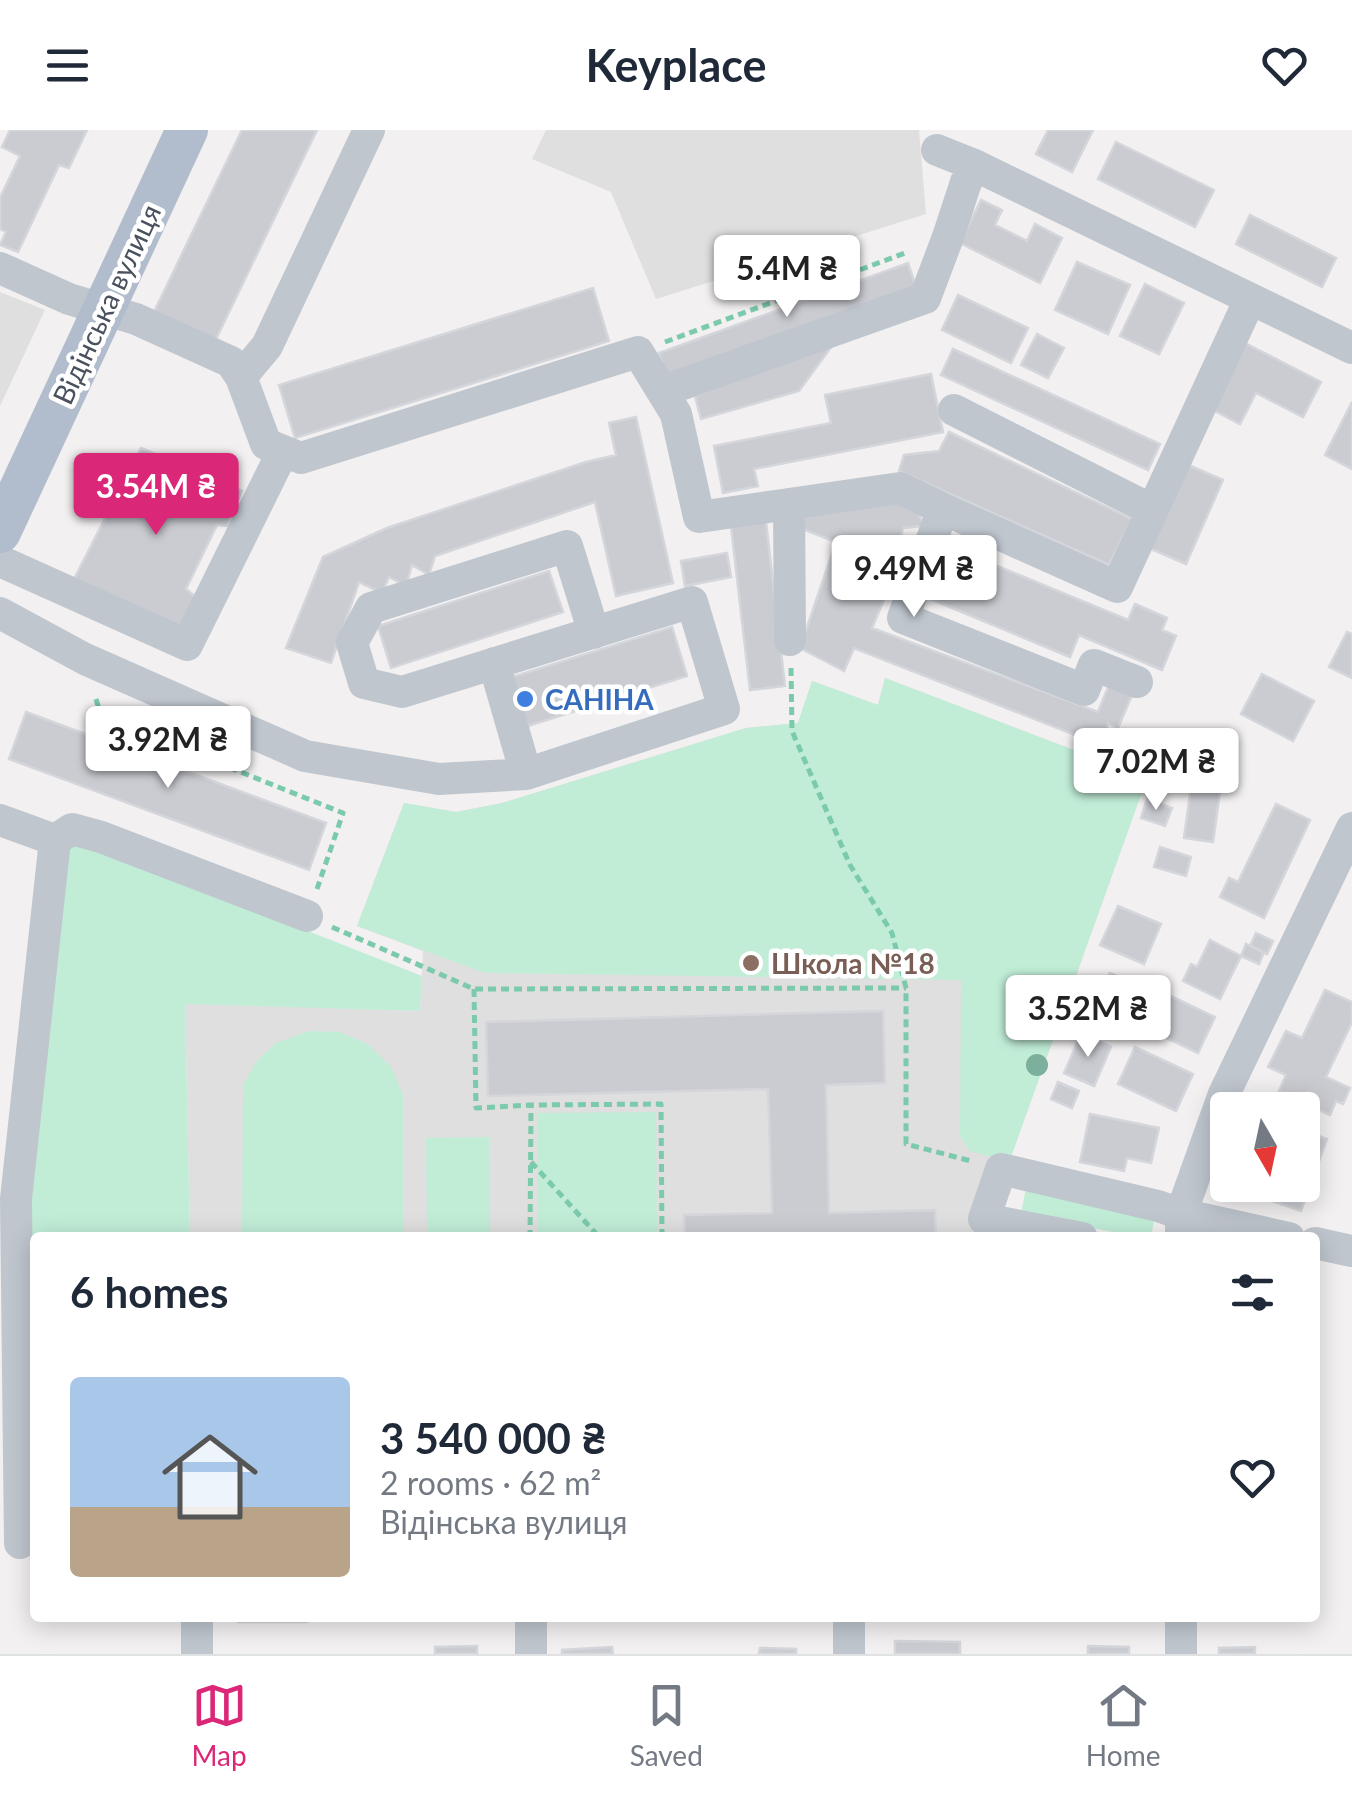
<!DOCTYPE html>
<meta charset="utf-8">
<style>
:root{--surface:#fff;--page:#f2f2f3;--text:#1f2937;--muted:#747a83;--line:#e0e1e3;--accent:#db2777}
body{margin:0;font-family:Lato,sans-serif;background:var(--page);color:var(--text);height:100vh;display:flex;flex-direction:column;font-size:38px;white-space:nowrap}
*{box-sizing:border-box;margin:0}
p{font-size:32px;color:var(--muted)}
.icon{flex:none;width:55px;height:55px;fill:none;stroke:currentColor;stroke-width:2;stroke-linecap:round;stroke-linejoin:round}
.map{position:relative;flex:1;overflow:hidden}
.sheet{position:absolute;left:30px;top:1102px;width:1290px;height:390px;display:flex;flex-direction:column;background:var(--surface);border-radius:10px;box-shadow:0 5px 25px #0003}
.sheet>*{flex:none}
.needle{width:65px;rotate:171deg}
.fabs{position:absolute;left:1210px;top:962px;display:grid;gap:20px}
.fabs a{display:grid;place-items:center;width:110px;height:110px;border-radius:10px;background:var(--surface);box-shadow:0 5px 25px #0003;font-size:50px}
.price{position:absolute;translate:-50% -85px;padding:0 22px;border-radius:10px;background:#fff;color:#222;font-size:32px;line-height:65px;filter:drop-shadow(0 2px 5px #0008)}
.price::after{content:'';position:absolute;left:50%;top:60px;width:30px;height:22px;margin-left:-15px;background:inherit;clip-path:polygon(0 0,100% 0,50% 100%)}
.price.active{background:var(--accent);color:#fff}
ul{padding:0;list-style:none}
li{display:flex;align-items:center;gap:30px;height:250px;padding:0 40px}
li span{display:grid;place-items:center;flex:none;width:280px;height:200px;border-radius:10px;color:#555}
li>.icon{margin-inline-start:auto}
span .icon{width:120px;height:120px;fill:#fffc;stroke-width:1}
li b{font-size:42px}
h2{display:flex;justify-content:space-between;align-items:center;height:120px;padding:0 40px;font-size:42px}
header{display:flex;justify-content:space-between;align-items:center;height:130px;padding:0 40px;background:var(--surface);font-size:45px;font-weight:700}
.dock{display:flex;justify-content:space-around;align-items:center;height:140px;border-top:2px solid var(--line);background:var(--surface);font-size:28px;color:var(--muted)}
.dock a{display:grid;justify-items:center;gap:5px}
.dock .active{color:var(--accent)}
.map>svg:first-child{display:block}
.education{fill:#e0dfdf}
.green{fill:#c1edd7}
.building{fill:#caccd2;stroke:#d4d6db;stroke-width:2.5}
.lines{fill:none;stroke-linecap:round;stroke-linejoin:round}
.path{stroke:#7bcaac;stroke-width:5;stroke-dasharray:8 5;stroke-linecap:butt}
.minor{stroke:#bfc6ce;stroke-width:32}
.major{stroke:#b1bccd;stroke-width:42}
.tree{fill:#7cb09c}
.shop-dot{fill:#3f7fe0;stroke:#fff;stroke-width:4}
.education-dot{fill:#8d6e63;stroke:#fff;stroke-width:4}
.labels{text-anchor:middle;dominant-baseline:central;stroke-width:9;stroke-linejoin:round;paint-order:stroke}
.street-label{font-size:28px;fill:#49515d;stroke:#fff}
.shop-label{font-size:28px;font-weight:bold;fill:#366cbe;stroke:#fff;text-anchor:start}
.education-label{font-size:28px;font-weight:bold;fill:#785e54;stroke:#fff;text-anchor:start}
</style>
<header><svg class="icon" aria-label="menu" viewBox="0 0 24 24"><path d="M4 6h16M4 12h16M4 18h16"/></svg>Keyplace<svg class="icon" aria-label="heart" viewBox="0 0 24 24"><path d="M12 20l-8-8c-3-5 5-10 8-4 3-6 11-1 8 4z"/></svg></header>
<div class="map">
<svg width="1352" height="1524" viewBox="0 0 1352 1524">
<rect width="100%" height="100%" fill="#f2f0f0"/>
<path class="education" d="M546,0H919L926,84L656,169L611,62L532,29Z
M0,162L45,180L0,276Z
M885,548L1147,648L988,1091L1000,1107H190L185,873L420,881L423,821L357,796L404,673L456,682L502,673L746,598L798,593L812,551L878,575Z"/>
<path class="green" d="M885,548L1147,648L1009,1032L970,1021L960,1006L961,850L485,843L357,796L404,673L456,682L502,673L746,598L798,593L812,551L878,575Z
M72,711L97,718L422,846L420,881L185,874L190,1107L35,1108V1408L23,1069L61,717Z
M309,901L339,902L368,914L391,937L403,965V1107H242L243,955L257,931L276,913Z
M656,982L657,1107H538L537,983Z
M489,1007L490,1107H427L426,1008Z
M1026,1058L1155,1084L1151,1107L1141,1108L1021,1083Z"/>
<path class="building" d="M10,0H87L69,38L59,35L18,122L0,115L6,102L0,99V68L20,26L2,17Z
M242,0H317L215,211L153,184Z
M1048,0H1093L1072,42L1036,24Z
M1116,12L1214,60L1195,97L1098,49Z
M981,70L1002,80L995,95L1027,111L1035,94L1062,108L1040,153L960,113Z
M1250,85L1336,128L1322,157L1236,114Z
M1077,132L1130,155L1108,204L1055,180Z
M908,133L916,157L667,247L659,223Z
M1145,154L1184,173L1159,224L1120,206Z
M593,158L609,211L295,308L279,255Z
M958,165L1028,198L1011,233L942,200Z
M1037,204L1064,218L1048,248L1021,235Z
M837,209L799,261L701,289L695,266Z
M1243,212L1321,252L1303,287L1256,263L1240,294L1209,278Z
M953,219L1160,314L1148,340L941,245Z
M931,244L943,302L754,339L758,356L723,363L714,316L831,293L825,265Z
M1352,272V339L1325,325Z
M636,287L673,453L616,466L595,372L435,426L429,445L412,435L406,456L389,447L382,463L359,452L331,533L286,518L323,427L387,398L586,332L616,325L609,293Z
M949,302L1132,389L1109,435L899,341L904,325L939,321Z
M141,318L242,361L227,396L217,395L186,459L196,467L180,498L70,457Z
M1186,334L1223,350L1186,434L1149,418Z
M912,368L924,396L903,398L886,465L872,498L1098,582L1109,555L1132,565L1118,598L1108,593L1103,616L854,518L844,541L800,518L836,412L800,398L809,378Z
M766,392L785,556L750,560L731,396Z
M949,416L1128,490L1135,474L1167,488L1162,500L1176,506L1162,540L1079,505L1070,527L928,468Z
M727,423L731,447L685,456L681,431Z
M549,441L563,482L391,538L378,496Z
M672,497L687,546L528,596L512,547Z
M1347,502L1352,504V548L1329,537Z
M1262,544L1314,571L1293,611L1241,584Z
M26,582L326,693L309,740L9,629Z
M1195,628L1224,632L1213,712L1184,708Z
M1147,669L1172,678L1165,696L1141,688Z
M1276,674L1310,690L1264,788L1220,767L1229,748L1238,752Z
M1160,717L1191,727L1186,746L1154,737Z
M1118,776L1161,794L1144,834L1100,815Z
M1256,803L1273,811L1267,824L1250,816Z
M1210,810L1241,826L1220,869L1183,851L1191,834L1197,837Z
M1246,814L1264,822L1259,834L1241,826Z
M1110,843L1132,853L1112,896L1089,886Z
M1325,860L1352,872V892L1326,947L1350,958L1343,974L1336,971L1330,985L1279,961L1286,945L1268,937L1286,901L1302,908Z
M1160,861L1215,887L1198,923L1143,897Z
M883,881L885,953L826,955L829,1083L935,1080L936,1108H685L684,1085L772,1083L768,959L488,966L486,892Z
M1081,904L1111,917L1094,956L1064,943Z
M1135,917L1193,944L1176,981L1118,954Z
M1058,952L1079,961L1072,978L1051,969Z
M1090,984L1159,998L1151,1033L1127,1028L1124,1041L1080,1032Z
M1302,1000L1327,1009L1301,1081L1234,1058L1235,1055H1302Z
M238,1488H307V1492H238Z
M895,1511L960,1512V1524H895Z
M477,1516V1524H435V1517Z
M1088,1516L1129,1517V1524H1088Z
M612,1517L613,1524H562V1520Z
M1255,1517V1524H1219V1518Z
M760,1518L796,1519V1524H759Z"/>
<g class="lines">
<path class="path" d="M665,212L908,122
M791,538L792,601L850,735L892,803L906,858V1014L971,1031
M96,569L101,586L343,683L317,759
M332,797L474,859L906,858
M474,859L476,978L531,975L661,974L662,1108
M531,1032L600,1108
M530,1108L531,975"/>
<path class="minor" d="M369,0L267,216L241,247L266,314L301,328L638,222L676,284L699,387L789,374
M937,20L972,34L1352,218
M0,138L69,169L136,189L231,232L241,247
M663,261L925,168L948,107L972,34
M954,280L1152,380
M0,431L187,515L283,321
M0,483L85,529L305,626L439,649L526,644
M790,510L789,374L900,358L943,379
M494,533L526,644L724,579L692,472L402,562L364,553L352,513L371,478L567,416L594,503
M1137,552L1094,535L1084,560L903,488L943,379L1117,457L1250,169
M0,690L55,710
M55,710L72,699L101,707L307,786
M1082,1108L984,1089L1001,1039L1158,1076L1181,1084L1289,1108
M1181,1108V1084L1224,964L1352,698
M1315,1113L1352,1121
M20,1413L16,1069L55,710
M531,1488V1524
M849,1488V1524
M1181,1488V1524
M197,1524V1488"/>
<path class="major" d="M0,402L187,0"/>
</g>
<g class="tree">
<circle cx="1069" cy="886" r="11"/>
<circle cx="1037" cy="935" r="11"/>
</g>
<circle class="shop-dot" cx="525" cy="569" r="10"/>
<circle class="education-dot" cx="751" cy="833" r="10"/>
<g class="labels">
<g class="street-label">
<text transform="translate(106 174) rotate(-65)">Відінська вулиця</text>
</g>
<g class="shop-label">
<text x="545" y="569">САНІНА</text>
</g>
<g class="education-label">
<text x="771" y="833">Школа №18</text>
</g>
</g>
</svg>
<div class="fabs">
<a><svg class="needle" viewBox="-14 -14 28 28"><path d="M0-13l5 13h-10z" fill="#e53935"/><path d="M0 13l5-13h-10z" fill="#747a83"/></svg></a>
</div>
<b class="price" style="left:787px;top:190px">5.4M ₴</b>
<b class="price active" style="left:156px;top:408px">3.54M ₴</b>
<b class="price" style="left:914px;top:490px">9.49M ₴</b>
<b class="price" style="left:168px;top:661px">3.92M ₴</b>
<b class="price" style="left:1156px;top:683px">7.02M ₴</b>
<b class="price" style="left:1088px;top:930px">3.52M ₴</b>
<section class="sheet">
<h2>6 homes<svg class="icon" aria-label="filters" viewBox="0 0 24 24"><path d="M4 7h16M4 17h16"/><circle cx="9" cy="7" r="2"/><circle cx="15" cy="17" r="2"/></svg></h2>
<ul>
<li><span style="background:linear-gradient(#a9c7e8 65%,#b9a48a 0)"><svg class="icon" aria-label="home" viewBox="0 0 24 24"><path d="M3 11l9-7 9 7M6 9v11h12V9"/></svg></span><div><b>3 540 000 ₴</b><p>2 rooms · 62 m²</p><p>Відінська вулиця</p></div><svg class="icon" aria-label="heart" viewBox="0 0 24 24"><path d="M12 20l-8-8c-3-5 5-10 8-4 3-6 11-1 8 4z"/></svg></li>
</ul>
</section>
</div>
<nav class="dock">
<a class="active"><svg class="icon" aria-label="map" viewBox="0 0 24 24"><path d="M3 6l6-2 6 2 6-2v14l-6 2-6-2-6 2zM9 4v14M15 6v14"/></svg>Map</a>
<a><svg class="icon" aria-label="saved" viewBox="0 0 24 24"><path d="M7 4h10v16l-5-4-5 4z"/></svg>Saved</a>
<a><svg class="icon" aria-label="home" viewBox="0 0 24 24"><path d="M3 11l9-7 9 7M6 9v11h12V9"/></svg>Home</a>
</nav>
